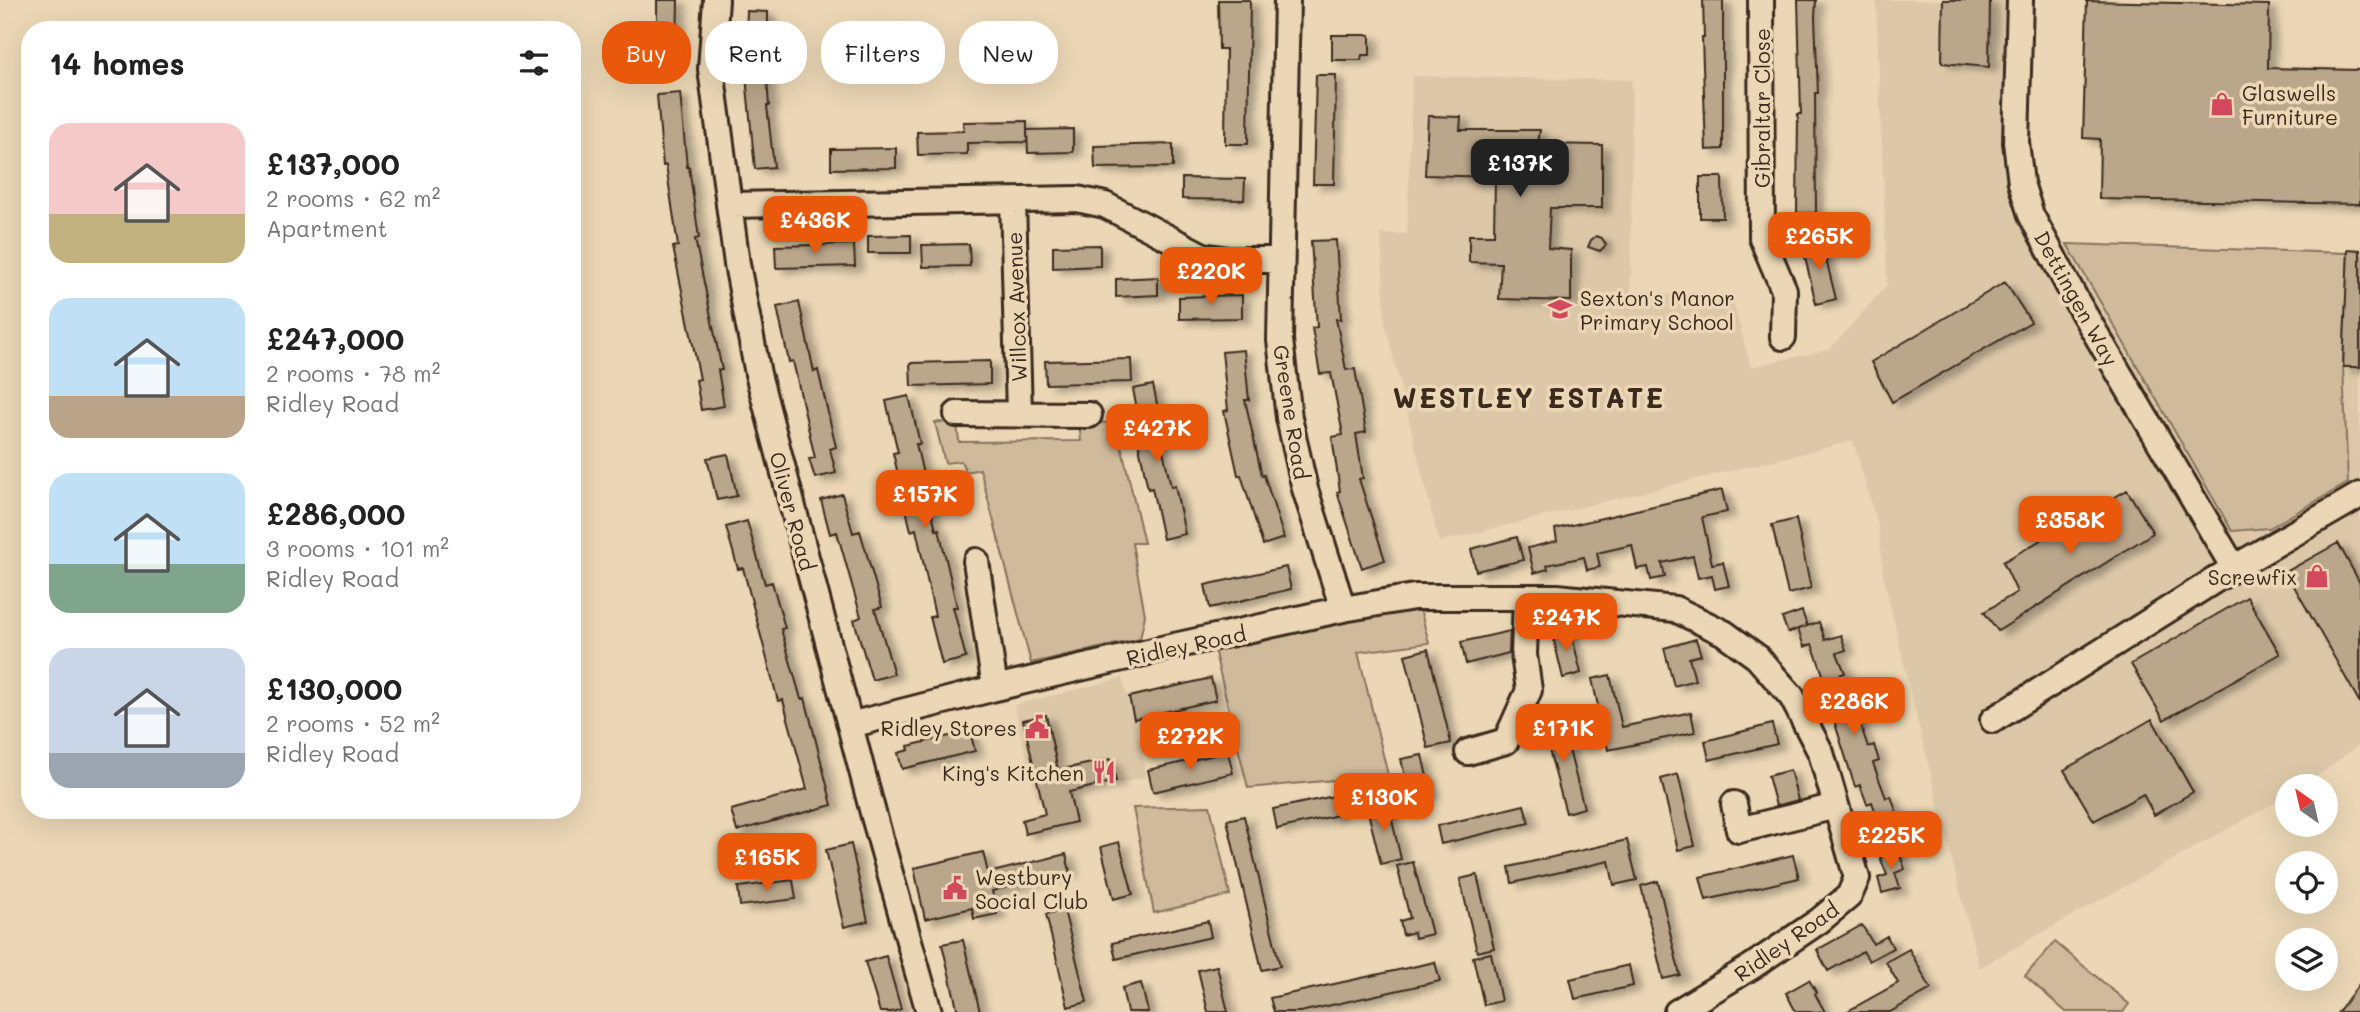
<!DOCTYPE html>
<meta charset="utf-8">
<style>
:root{--surface:#fff;--page:#f6f6f6;--text:#222;--muted:#767676;--accent:#ea580c}
body{margin:0;font-family:Mali,sans-serif;background:var(--page);color:var(--text);height:100vh;display:flex;flex-direction:column;font-size:26px;white-space:nowrap}
*{box-sizing:border-box;margin:0}
p{font-size:23px;color:var(--muted)}
.icon{flex:none;width:38px;height:38px;fill:none;stroke:currentColor;stroke-width:2;stroke-linecap:round;stroke-linejoin:round}
.map{position:relative;flex:1;overflow:hidden}
.panel{position:absolute;left:21px;top:21px;width:560px;height:798px;display:flex;flex-direction:column;background:var(--surface);border-radius:28px;box-shadow:0 7px 28px #0002}
.panel>*{flex:none}
.hud{position:absolute;left:602px;top:21px;width:665px;height:63px;display:flex;gap:14px}
.needle{width:46px;rotate:326deg}
.buttons{position:absolute;left:2275px;top:774px;display:grid;gap:14px}
.buttons a{display:grid;place-items:center;width:63px;height:63px;border-radius:50%;background:var(--surface);box-shadow:0 7px 28px #0002;font-size:35px}
.price{position:absolute;translate:-50% -60px;padding:0 16px;border-radius:14px;background:var(--accent);color:#fff;font-size:23px;line-height:46px;filter:drop-shadow(0 2px 4px #0008)}
.price::after{content:'';position:absolute;left:50%;top:42px;width:21px;height:16px;margin-left:-10px;background:inherit;clip-path:polygon(0 0,100% 0,50% 100%)}
.price.selected{background:#222;color:#fff}
ul{padding:0;list-style:none}
li{display:flex;align-items:center;gap:21px;height:175px;padding:0 28px}
li span{display:grid;place-items:center;flex:none;width:196px;height:140px;border-radius:21px;color:#555}
li>.icon{margin-inline-start:auto}
span .icon{width:84px;height:84px;fill:#fffc;stroke-width:1}
li b{font-size:30px}
h2{display:flex;justify-content:space-between;align-items:center;height:84px;padding:0 28px;font-size:30px}
.chip{padding:0 24px;border-radius:28px;background:var(--surface);box-shadow:0 7px 28px #0002;font-size:24px;line-height:63px}
.chip.selected{background:var(--accent);color:#fff}
.map>svg:first-child{display:block}
.built{fill:#dcc8a8}
.green{fill:#cfbb9c;stroke:#85725d;stroke-width:2}
.building{fill:#baa68b;stroke:#3b2a1e;stroke-width:2;filter:url(#shadow)}
.lines{fill:none;stroke-linecap:round;stroke-linejoin:round}
.minor-casing{stroke:#3b2a1e;stroke-width:30}
.minor{stroke:#ebd7b5;stroke-width:24}
.labels{text-anchor:middle;dominant-baseline:central;stroke-width:7;stroke-linejoin:round;paint-order:stroke}
.poi-label{font-size:21px;fill:#3b2a1e;stroke:#ebd7b5;text-anchor:start}
.street-label{font-size:21px;fill:#3b2a1e;stroke:#ebd7b5}
.district-label{font-size:28px;font-weight:bold;letter-spacing:2px;fill:#3b2a1e;stroke:#ebd7b5}
</style>
<div class="map">
<svg width="2360" height="1012" viewBox="0 0 2360 1012">
<defs>
<filter id="shadow"><feDropShadow dx="8" dy="4.5" stdDeviation="3.5" flood-color="#0004"/></filter>
</defs>
<rect width="100%" height="100%" fill="#ebd7b5"/>
<filter id="ink" filterUnits="userSpaceOnUse"><feTurbulence type="fractalNoise" baseFrequency=".0143" numOctaves="2"/><feDisplacementMap in="SourceGraphic" scale="14" xChannelSelector="R" yChannelSelector="G"/><feConvolveMatrix kernelMatrix="1 2 1 2 8 2 1 2 1" color-interpolation-filters="sRGB"/></filter>
<g filter="url(#ink)">
<path class="built" d="M1876,0H2005L2008,172L2015,215L2038,263L2067,244L2360,253V744L2304,786H2287V796L1979,968L1915,711L1883,574L1878,526L1853,441L1439,542L1385,324L1381,234H1407L1412,76L1632,80L1631,295L1731,294L1751,367L1830,349L1887,285Z
M1122,678L1140,740L1146,777L1037,802L1014,705Z"/>
<path class="green" d="M2067,244L2348,253L2343,367L2348,483L2269,528L2232,531Z
M935,422L957,423L959,442L1081,441L1079,422L1116,423L1144,543H1132L1145,615L1140,639L1031,663L980,469L966,472L961,461L945,463Z
M1419,605L1429,643L1358,652L1388,775L1248,788L1214,649Z
M1210,806L1230,895L1154,913L1133,808Z
M2055,942L2129,1004L2123,1012H2066L2025,976Z"/>
<path class="building" d="M657,0H678L677,47H657Z
M1218,0H1250L1248,144H1225L1226,49H1219Z
M1703,0H1723V149L1706,150L1702,38H1704Z
M1798,0H1816L1815,17L1818,93H1815L1816,213H1797L1798,114H1801Z
M1943,0H1990L1989,67L1942,63Z
M2087,1L2269,5L2268,68L2360,70V204L2099,199L2100,139L2083,138Z
M747,11L768,12V53H765L769,106H767L774,167L755,169L745,66Z
M1332,35H1370V55H1362L1361,60H1332Z
M1316,75H1336L1334,184H1313Z
M680,93L687,167H689L699,238L695,239L722,370H718L724,406L701,410L696,380L700,379L673,247L678,246L666,165L663,166L657,95Z
M1428,116L1461,117L1460,130H1540L1538,144L1602,145V208H1550L1548,248L1571,250V301L1499,299L1501,263L1469,262V235H1494L1495,177L1425,175Z
M1027,121V142L967,143V154L918,155L917,132L964,131L963,122Z
M1073,129V152L1028,153L1027,130Z
M1173,144V167L1095,168L1094,146Z
M896,148V168L831,169V149Z
M1700,177H1722L1723,218H1700Z
M1182,178L1245,179L1244,200L1182,199Z
M911,235V253H868V236Z
M1596,236L1602,238L1606,245L1600,251L1588,247L1591,240Z
M1821,239L1836,299L1816,304L1802,244Z
M1336,240L1341,319H1336L1346,370L1355,369L1366,432L1356,434L1363,478L1359,479L1385,560L1362,568L1337,492L1340,491L1332,437L1343,435L1331,373L1320,374L1312,328L1317,327L1311,241Z
M854,244L855,266L776,268L775,246Z
M969,244L970,266L923,267L922,245Z
M1100,245V266L1053,268V246Z
M2348,249L2360,250V367H2343Z
M1158,277V295L1116,297V279Z
M2005,282L2031,322L1892,402L1871,362Z
M1242,295V318L1179,319V297Z
M799,302L814,372L818,370L836,447L830,449L836,473L815,478L809,459L815,458L793,361L789,362L777,307Z
M1244,350L1249,400H1245L1262,476L1264,475L1284,538L1263,545L1241,475H1238L1224,411L1228,410L1222,352Z
M1131,359L1132,382L1046,384L1045,361Z
M990,361V384L911,386L910,363Z
M1153,385L1160,418H1156L1171,487L1175,486L1185,534L1163,539L1152,488L1148,489L1135,427L1140,426L1133,389Z
M909,396L920,444H916L936,530L939,529L957,607H953L966,658L942,664L930,617L935,616L916,529L911,531L893,453L898,452L886,401Z
M728,454L737,496L717,500L707,458Z
M1722,490L1727,512L1702,517L1712,564L1723,562L1729,586L1715,589L1712,575L1698,578L1693,556L1662,563L1665,577L1651,580L1648,567L1637,569L1632,545L1597,553L1600,567L1587,570L1584,557L1547,565L1548,569L1534,573L1528,548L1557,541L1555,529Z
M2127,490L2153,533L1998,631L1984,612L2017,592L2003,562Z
M842,494L853,533L860,531L882,607L875,609L894,674L872,680L854,620L861,617L837,532L830,534L821,500Z
M1796,519L1811,588L1788,594L1772,525Z
M747,521L765,584L772,582L785,628L781,629L801,699L805,698L832,805L737,831L731,810L807,789L783,700L778,701L743,568L738,569L726,527Z
M1517,537L1523,560L1476,571L1471,549Z
M2338,543L2360,583V703L2286,572Z
M1286,567L1291,589L1210,608L1205,585Z
M2247,597L2280,654L2164,720L2131,664Z
M1802,611L1807,626L1788,633L1782,618Z
M1819,622L1825,640L1841,635L1846,650L1837,653L1845,673L1836,676L1847,709L1854,706L1868,747L1874,745L1879,761L1873,763L1886,798L1891,796L1903,831L1910,829L1915,844L1890,853L1872,802L1867,804L1860,785L1855,787L1832,714L1828,715L1817,683L1828,679L1825,680L1812,644L1804,647L1798,629Z
M1570,628L1581,673L1563,678L1552,632Z
M1510,631L1509,653L1466,664L1461,642Z
M1696,639L1701,655L1689,658L1695,680L1674,686L1664,648Z
M1428,649L1451,743L1428,748L1405,655Z
M1610,675L1622,727L1691,712L1695,732L1608,750L1592,679Z
M1211,678L1216,700L1134,719L1129,697Z
M1046,715L1058,770L1111,759L1116,781L1069,792L1076,822L1025,834L1022,820L1045,814L1023,720Z
M1560,715L1584,808L1566,813L1541,720Z
M2152,719L2193,792L2154,815L2143,794L2094,821L2064,770Z
M1772,724L1777,744L1709,760L1705,741Z
M970,731L975,751L902,769L898,753L909,750L908,746Z
M1228,752L1233,773L1153,792L1148,770Z
M1422,755L1431,794L1410,799L1401,759Z
M1790,770L1798,800L1776,806L1768,776Z
M1678,774L1695,846L1678,850L1661,779Z
M1334,796L1338,815L1277,829L1273,809Z
M1388,803L1401,859L1381,864L1367,808Z
M1524,805L1529,823L1441,844L1437,826Z
M1244,816L1280,966L1262,970L1227,820Z
M1627,840L1637,880L1614,885L1609,861L1512,883L1509,867Z
M1119,842L1133,894L1114,899L1101,847Z
M851,844L868,921L844,927L826,850Z
M1898,850L1905,869L1895,873L1900,888L1882,893L1878,878L1887,875L1880,857Z
M983,852L988,873L1066,854L1070,872L992,891L997,914L974,919L972,908L925,919L914,868Z
M1793,855L1799,878L1706,900L1700,877Z
M1413,862L1432,934L1415,938L1414,932L1403,935L1400,921L1410,918L1397,866Z
M1477,875L1494,948L1477,952L1460,879Z
M793,880L796,899L740,906L738,887Z
M1658,881L1680,975L1663,979L1641,886Z
M1064,910L1087,1002L1068,1007L1046,914Z
M1208,921L1211,937L1116,959L1112,943Z
M1862,925L1873,944L1887,936L1893,948L1869,961L1863,951L1828,971L1817,950Z
M963,940L980,1012H958L942,944Z
M1909,949L1931,989L1890,1012H1846L1898,983L1886,962Z
M1491,953L1501,1001L1484,1005L1473,957Z
M886,956L901,1009L892,1012H880L865,962Z
M1435,962L1440,981L1300,1012H1274L1270,998Z
M1629,965L1633,986L1575,999L1570,979Z
M1217,966L1228,1012H1208L1198,970Z
M1809,980L1817,993L1815,994L1825,1012H1796L1786,993Z
M1141,983L1148,1012H1127L1122,988Z
M2360,983V1012H2338Z"/>
<g class="lines">
<g class="minor-casing">
<path id="minor" d="M716,0L711,69L737,264L758,374L873,813L929,1012
M1287,0L1280,340L1289,418L1305,489L1343,609
M1761,0L1762,238L1784,290L1783,337
M2020,0L2016,142L2021,183L2031,215L2077,302L2234,568
M1013,201L1019,413
M729,205L1077,199L1105,205L1203,256L1228,260H1280
M957,414L1089,415
M976,561L995,688
M1993,720L2234,568L2360,495
M850,725L995,688L1174,646L1343,609L1414,597H1557L1675,609L1724,633L1757,657L1792,697L1821,753L1857,878L1849,896L1819,921L1751,967L1677,1012
M1468,752L1506,741L1529,690L1524,655L1526,597
M1734,804L1739,830L1836,806"/>
</g>
<use href="#minor" class="minor"/>
</g>
</g>
<defs>
<g id="shop-bare" transform="scale(1.89)"><path d="M-5-2.5h2.3a2.7 3.5 0 0 1 5.4 0H5L5.5 6h-11ZM-1.5-2.5h3a1.5 2.3 0 0 0-3 0Z" fill="#d1495b" stroke="#ebd7b5" stroke-width="2.5" paint-order="stroke"/></g>
<g id="school-bare" transform="scale(1.89)"><path d="M0-5L7-2L0 1L-7-2ZM-4 1L0 2.5L4 1V4Q0 6-4 4Z" fill="#d1495b" stroke="#ebd7b5" stroke-width="2.5" paint-order="stroke"/></g>
<g id="civic-bare" transform="scale(1.89)"><path d="M-.6-6.5H3V-4.5H.6V-3L4-1V1h2V6H-6V1h2V-1L-.6-3ZM-1.2 2.5V6h2.4V2.5Z" fill="#d1495b" stroke="#ebd7b5" stroke-width="2.5" paint-order="stroke"/></g>
<g id="restaurant-bare" transform="scale(1.89)"><path d="M-5-6h1v4h1v-4h1v4h1v-4h1v5L-1.5 .5V6h-2V.5L-5-1ZM5-6V6H3V1.5H1.5Q1.5-4 5-6Z" fill="#d1495b" stroke="#ebd7b5" stroke-width="2.5" paint-order="stroke"/></g>
</defs>
<g fill-rule="evenodd">
<use href="#shop-bare" x="2222" y="104"/>
<use href="#school-bare" x="1560" y="309"/>
<use href="#shop-bare" x="2317" y="576"/>
<use href="#civic-bare" x="1037" y="727"/>
<use href="#restaurant-bare" x="1104" y="772"/>
<use href="#civic-bare" x="955" y="888"/>
</g>
<g class="labels">
<g class="poi-label">
<text x="2242" y="92">Glaswells<tspan x="2242" dy="24">Furniture</tspan></text>
<text x="1580" y="297">Sexton's Manor<tspan x="1580" dy="24">Primary School</tspan></text>
<text x="2297" y="576" text-anchor="end">Screwfix</text>
<text x="1017" y="727" text-anchor="end">Ridley Stores</text>
<text x="1084" y="772" text-anchor="end">King's Kitchen</text>
<text x="975" y="876">Westbury<tspan x="975" dy="24">Social Club</tspan></text>
</g>
<g class="street-label">
<text transform="translate(1761 108) rotate(-90)">Gibraltar Close</text>
<text transform="translate(2077 298) rotate(61)">Dettingen Way</text>
<text transform="translate(1016 307) rotate(-92)">Willcox Avenue</text>
<text transform="translate(1292 412) rotate(81)">Greene Road</text>
<text transform="translate(793 511) rotate(75)">Oliver Road</text>
<text transform="translate(1186 645) rotate(-12)">Ridley Road</text>
<text transform="translate(1786 941) rotate(-35)">Ridley Road</text>
</g>
<g class="district-label">
<text x="1529" y="397">WESTLEY ESTATE</text>
</g>
</g>
</svg>
<div class="buttons">
<a><svg class="needle" viewBox="-14 -14 28 28"><path d="M0-13l5 13h-10z" fill="#e53935"/><path d="M0 13l5-13h-10z" fill="#767676"/></svg></a>
<a><svg class="icon" aria-label="locate" viewBox="0 0 24 24"><circle cx="12" cy="12" r="6"/><path d="M12 2v4M12 18v4M2 12h4M18 12h4"/></svg></a>
<a><svg class="icon" aria-label="layers" viewBox="0 0 24 24"><path d="M12 4l9 5-9 5-9-5zM3 14l9 5 9-5"/></svg></a>
</div>
<b class="price selected" style="left:1520px;top:199px">£137K</b>
<b class="price" style="left:815px;top:256px">£436K</b>
<b class="price" style="left:1819px;top:272px">£265K</b>
<b class="price" style="left:1211px;top:307px">£220K</b>
<b class="price" style="left:1157px;top:464px">£427K</b>
<b class="price" style="left:925px;top:530px">£157K</b>
<b class="price" style="left:2070px;top:556px">£358K</b>
<b class="price" style="left:1566px;top:653px">£247K</b>
<b class="price" style="left:1854px;top:737px">£286K</b>
<b class="price" style="left:1563px;top:764px">£171K</b>
<b class="price" style="left:1190px;top:772px">£272K</b>
<b class="price" style="left:1384px;top:833px">£130K</b>
<b class="price" style="left:1891px;top:871px">£225K</b>
<b class="price" style="left:767px;top:893px">£165K</b>
<div class="hud">
<a class="chip selected">Buy</a>
<a class="chip">Rent</a>
<a class="chip">Filters</a>
<a class="chip">New</a>
</div>
<section class="panel">
<h2>14 homes<svg class="icon" aria-label="filters" viewBox="0 0 24 24"><path d="M4 7h16M4 17h16"/><circle cx="9" cy="7" r="2"/><circle cx="15" cy="17" r="2"/></svg></h2>
<ul>
<li><span style="background:linear-gradient(#f6c9c9 65%,#c2b280 0)"><svg class="icon" aria-label="home" viewBox="0 0 24 24"><path d="M3 11l9-7 9 7M6 9v11h12V9"/></svg></span><div><b>£137,000</b><p>2 rooms · 62 m²</p><p>Apartment</p></div></li>
<li><span style="background:linear-gradient(#bfe0f5 70%,#b9a48a 0)"><svg class="icon" aria-label="home" viewBox="0 0 24 24"><path d="M3 11l9-7 9 7M6 9v11h12V9"/></svg></span><div><b>£247,000</b><p>2 rooms · 78 m²</p><p>Ridley Road</p></div></li>
<li><span style="background:linear-gradient(#bfe0f5 65%,#7fa58c 0)"><svg class="icon" aria-label="home" viewBox="0 0 24 24"><path d="M3 11l9-7 9 7M6 9v11h12V9"/></svg></span><div><b>£286,000</b><p>3 rooms · 101 m²</p><p>Ridley Road</p></div></li>
<li><span style="background:linear-gradient(#c9d6e8 75%,#9aa5b1 0)"><svg class="icon" aria-label="home" viewBox="0 0 24 24"><path d="M3 11l9-7 9 7M6 9v11h12V9"/></svg></span><div><b>£130,000</b><p>2 rooms · 52 m²</p><p>Ridley Road</p></div></li>
</ul>
</section>
</div>
